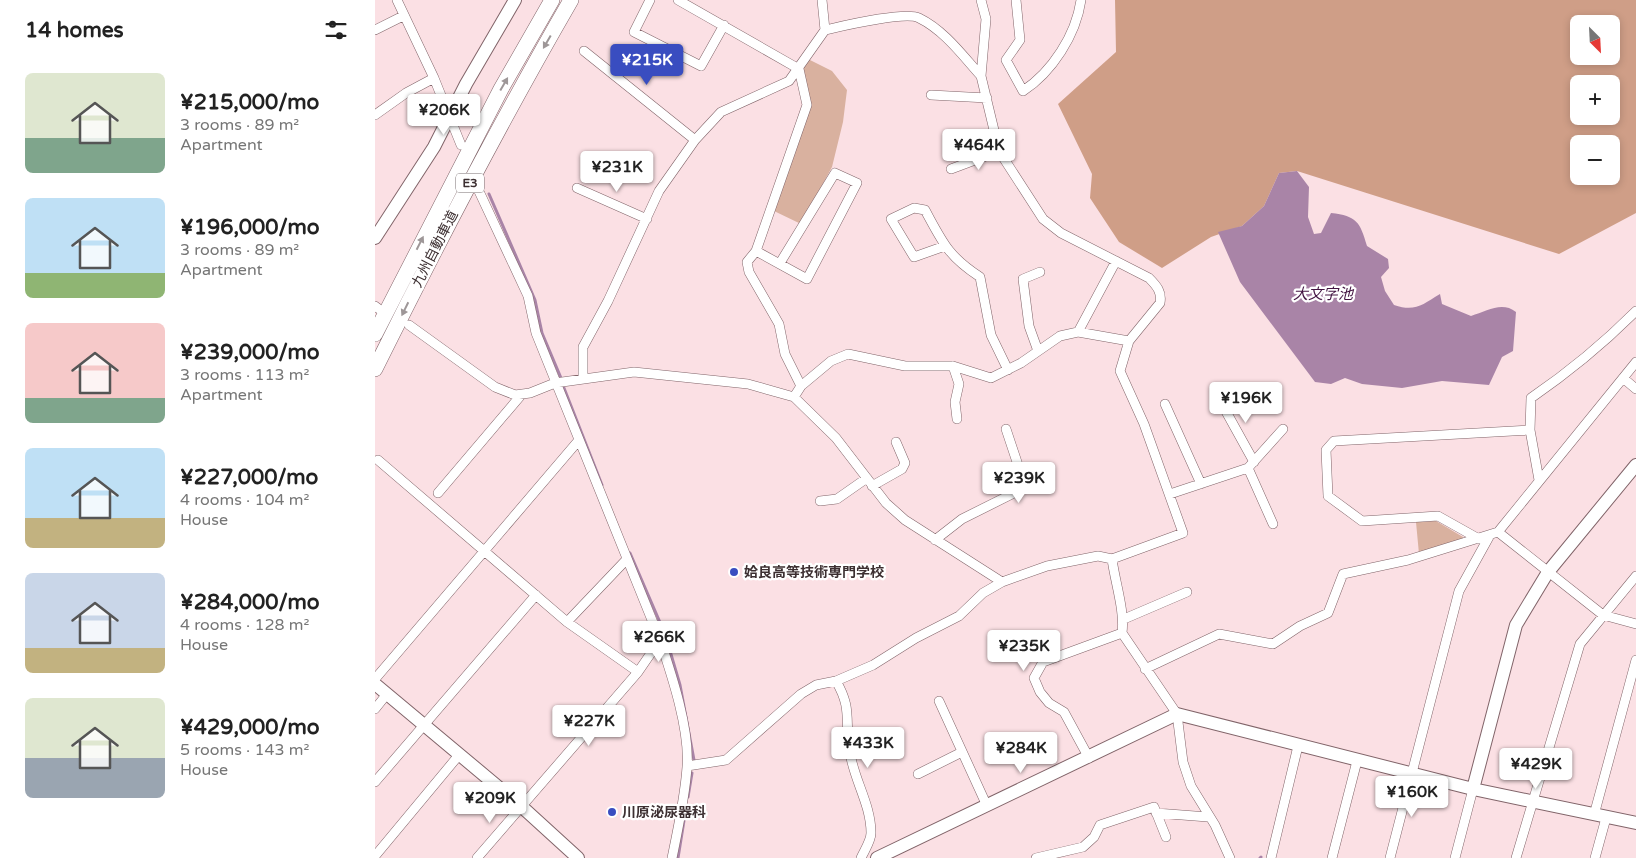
<!DOCTYPE html>
<meta charset="utf-8">
<style>
:root{--surface:#fff;--page:#f2f2f2;--text:#222;--muted:#767676;--accent:#394dc0}
body{margin:0;font-family:"Varela Round","Noto Sans JP",sans-serif;background:var(--page);color:var(--text);height:100vh;display:flex;flex-direction:column;font-size:19px;white-space:nowrap}
*{box-sizing:border-box;margin:0}
p{font-size:16px;color:var(--muted)}
.icon{flex:none;width:28px;height:28px;fill:none;stroke:currentColor;stroke-width:2;stroke-linecap:round;stroke-linejoin:round}
.map{position:relative;flex:1;overflow:hidden}
.side{display:flex;flex-direction:column;background:var(--surface);width:375px}
.side>*{flex:none}
.needle{width:32px;rotate:156deg}
.controls{position:absolute;left:1195px;top:15px;display:grid;gap:10px}
.controls a{display:grid;place-items:center;width:50px;height:50px;border-radius:8px;background:var(--surface);box-shadow:0 2px 8px #0003;font-size:25px}
.price{position:absolute;translate:-50% -42px;padding:0 11px;border-radius:5px;background:#fff;color:#222;font-size:16px;line-height:32px;filter:drop-shadow(0 1px 2px #0008)}
.price::after{content:'';position:absolute;left:50%;top:30px;width:15px;height:11px;margin-left:-8px;background:inherit;clip-path:polygon(0 0,100% 0,50% 100%)}
.price.current{background:var(--accent);color:#fff}
ul{padding:0;list-style:none}
li{display:flex;align-items:center;gap:15px;height:125px;padding:0 25px}
li span{display:grid;place-items:center;flex:none;width:140px;height:100px;border-radius:8px;color:#555}
li>.icon{margin-inline-start:auto}
span .icon{width:60px;height:60px;fill:#fffc;stroke-width:1}
li b{font-size:21px}
h2{display:flex;justify-content:space-between;align-items:center;height:60px;padding:0 25px;font-size:21px}
main{display:flex;flex:1;min-height:0}
.map>svg:first-child{display:block}
.green{fill:#d9b19f}
.forest{fill:#cf9e87;fill-rule:evenodd}
.water{fill:#a984a7}
.lines{fill:none;stroke-linecap:round;stroke-linejoin:round}
.stream{stroke:#a984a7;stroke-width:3}
.street-casing{stroke:#816469;stroke-width:10}
.secondary-casing{stroke:#816469;stroke-width:14}
.highway-casing{stroke:#816469;stroke-width:16}
.street{stroke:#fff;stroke-width:9}
.secondary{stroke:#fff;stroke-width:12}
.highway{stroke:#fff;stroke-width:15}
.oneway{fill:#9e9798}
.poi-dot{fill:#394dc0;stroke:#fff;stroke-width:2}
.labels{text-anchor:middle;dominant-baseline:central;stroke-width:4.5;stroke-linejoin:round;paint-order:stroke}
.shield{fill:#fff;stroke:#766d6f;stroke-width:1}
.shield-label{font-size:12px;font-weight:bold;fill:#3c2f31}
.street-label{font-size:14px;fill:#3c2f31;stroke:#fff}
.poi-label{font-size:14px;font-weight:bold;fill:#3c2f31;stroke:#fff;text-anchor:start}
.water-label{font-size:15px;font-style:italic;fill:#421341;stroke:#fff}
</style>
<main>
<section class="side">
<h2>14 homes<svg class="icon" aria-label="filters" viewBox="0 0 24 24"><path d="M4 7h16M4 17h16"/><circle cx="9" cy="7" r="2"/><circle cx="15" cy="17" r="2"/></svg></h2>
<ul>
<li><span style="background:linear-gradient(#dfe7d0 65%,#7fa58c 0)"><svg class="icon" aria-label="home" viewBox="0 0 24 24"><path d="M3 11l9-7 9 7M6 9v11h12V9"/></svg></span><div><b>¥215,000/mo</b><p>3 rooms · 89 m²</p><p>Apartment</p></div></li>
<li><span style="background:linear-gradient(#bfe0f5 75%,#8fb573 0)"><svg class="icon" aria-label="home" viewBox="0 0 24 24"><path d="M3 11l9-7 9 7M6 9v11h12V9"/></svg></span><div><b>¥196,000/mo</b><p>3 rooms · 89 m²</p><p>Apartment</p></div></li>
<li><span style="background:linear-gradient(#f6c9c9 75%,#7fa58c 0)"><svg class="icon" aria-label="home" viewBox="0 0 24 24"><path d="M3 11l9-7 9 7M6 9v11h12V9"/></svg></span><div><b>¥239,000/mo</b><p>3 rooms · 113 m²</p><p>Apartment</p></div></li>
<li><span style="background:linear-gradient(#bfe0f5 70%,#c2b280 0)"><svg class="icon" aria-label="home" viewBox="0 0 24 24"><path d="M3 11l9-7 9 7M6 9v11h12V9"/></svg></span><div><b>¥227,000/mo</b><p>4 rooms · 104 m²</p><p>House</p></div></li>
<li><span style="background:linear-gradient(#c9d6e8 75%,#c2b280 0)"><svg class="icon" aria-label="home" viewBox="0 0 24 24"><path d="M3 11l9-7 9 7M6 9v11h12V9"/></svg></span><div><b>¥284,000/mo</b><p>4 rooms · 128 m²</p><p>House</p></div></li>
<li><span style="background:linear-gradient(#dfe7d0 60%,#9aa5b1 0)"><svg class="icon" aria-label="home" viewBox="0 0 24 24"><path d="M3 11l9-7 9 7M6 9v11h12V9"/></svg></span><div><b>¥429,000/mo</b><p>5 rooms · 143 m²</p><p>House</p></div></li>
</ul>
</section>
<div class="map">
<svg width="1261" height="858" viewBox="0 0 1261 858">
<rect width="100%" height="100%" fill="#fbe0e4"/>
<path class="green" d="M433,59L457,71L472,90L468,122L457,167L426,224L399,211L433,106L427,67Z
M1061,521L1088,537L1087,541L1044,554L1041,522Z"/>
<path class="forest" d="M740,0H1261V213L1184,254L922,171L904,173L889,206L867,226L836,237L787,268L744,242L715,198L717,174L683,104L741,52ZM1204,24H1236V56H1204ZM1204,84H1236V116H1204ZM1204,144H1236V176H1204Z"/>
<path class="water" d="M922,171L934,187L933,217L939,234L946,233L956,213C982,216 985,222 992,246L1013,259L1014,268L1006,277L1010,291L1019,305C1040,312 1047,305 1065,294L1067,304L1096,316C1112,311 1127,301 1141,312L1138,351L1127,357L1114,385L1067,381L1027,388L987,384L970,378L956,384L940,382L865,282L843,232L867,226L889,206L904,173Z"/>
<g class="lines">
<path class="stream" d="M114,194L160,300L167,333L186,378
M189,388L227,485
M255,553L290,634L305,685L319,760
M313,797L317,773
M303,858L311,808
M885,858L886,857"/>
<g class="street-casing">
<path id="street" d="M22,0L59,78L86,145
M275,0L259,32L326,66L349,25
M303,0L424,69L432,105L381,251L372,262L374,272L404,324L410,354L426,386L419,397
M641,0L645,40L631,60L648,91C677,72 701,35 706,0
M0,30L28,16
M450,30C468,26 530,11 544,18C569,30 588,56 606,76
M209,51L320,140
M556,95L612,98
M0,115L31,93L59,78
M576,169L624,151
M102,187L153,296L161,333L285,640C297,676 315,730 312,767C310,797 303,829 297,858
M202,188L272,219
M570,246L539,257L516,219L539,208L550,210C568,243 573,256 605,277L616,335L633,370
M381,251L432,279L482,183L460,173L405,263
M0,306L4,309
M34,325L120,387L140,395L155,393L180,383L259,372L373,384L419,397L461,438L511,503L530,520L627,582L672,566L723,556L737,559L808,533L769,424L745,371L754,341L785,303C787,292 782,286 774,278L686,233L668,219L624,151L606,76L611,19L606,0
M703,332L741,261
M663,351L654,326L648,279L665,272
M578,366L584,384L580,402L582,419
M208,377V347L233,301L284,191L320,140L346,112L414,81L450,30L447,0
M1248,378L1261,389
M426,386L456,361L473,354L530,366H578L616,378L646,363L685,336L703,332L754,341
M843,397L879,462
M790,404L826,484
M1155,430L1156,398C1194,372 1228,344 1261,311
M3,460L192,622L263,672
M873,468L898,524
M497,486L527,469L530,463L521,442
M63,493L147,394
M795,494L873,468L908,429
M445,501L462,499L492,478
M1123,532L1228,615L1261,624
M1104,539L1063,516L987,521L953,496L951,450L959,441L1155,430L1164,480
M560,540L587,519L647,489L648,480L631,429
M737,559C740,582 750,611 747,633L802,714L808,762L816,786L840,825L855,858
M749,619L812,592
M192,622L252,559
M770,669L844,634L898,644L925,626L953,613L968,574L1033,560L1123,532L1261,362
M0,679L204,440
M461,681C477,708 470,719 474,747C477,777 496,803 496,833C496,841 489,851 486,858
M564,701L612,806
M0,709L12,694
M714,758L689,712L674,703L665,692L659,678L668,662L747,633
M312,766L351,760L426,694L441,685L461,681L498,665L541,638L584,616L608,593L627,582
M543,774L587,752
M0,782L161,595
M781,813L833,817
M1219,815L1261,660
M0,856L84,755
M102,858L263,672L285,640
M661,858L708,847L719,837L725,825L779,807L791,837
M896,858L923,746
M957,858L982,761
M1015,858L1084,591L1115,535
M1080,858L1098,789
M1141,858L1205,644L1261,576
M1220,858L1231,818"/>
</g>
<g class="secondary-casing">
<path id="secondary" d="M0,238L59,147L91,84L140,0
M0,684L146,806L203,858
M1098,789L1141,625L1173,572L1261,465
M502,858L802,714L1098,789L1261,823"/>
</g>
<g class="highway-casing">
<path id="highway" d="M0,334L126,89L177,0
M0,369C62,244 126,121 196,0"/>
</g>
<use href="#street" class="street"/>
<use href="#secondary" class="secondary"/>
<use href="#highway" class="highway"/>
</g>
<defs><path id="oneway-solid" d="M-6-.8H1V-3.2L6.5 0L1 3.2V.8H-6Z" transform="scale(1.25)"/></defs>
<g class="oneway">
<use href="#oneway-solid" transform="translate(172 42) rotate(120)"/>
<use href="#oneway-solid" transform="translate(129 84) rotate(-60)"/>
<use href="#oneway-solid" transform="translate(45 243) rotate(-63)"/>
<use href="#oneway-solid" transform="translate(30 309) rotate(116)"/>
</g>
<g class="poi-dot">
<circle cx="359" cy="572" r="5"/>
<circle cx="237" cy="812" r="5"/>
</g>
<g class="labels">
<rect class="shield" x="81" y="173.5" width="28" height="19" rx="4"/>
<g class="shield-label">
<text x="95" y="183">E3</text>
</g>
<g class="street-label">
<text transform="translate(60 249) rotate(-63)">九州自動車道</text>
</g>
<g class="poi-label">
<text x="369" y="572">姶良高等技術専門学校</text>
<text x="247" y="812">川原泌尿器科</text>
</g>
<g class="water-label">
<text x="948" y="294">大文字池</text>
</g>
</g>
</svg>
<div class="controls">
<a><svg class="needle" viewBox="-14 -14 28 28"><path d="M0-13l5 13h-10z" fill="#e53935"/><path d="M0 13l5-13h-10z" fill="#767676"/></svg></a>
<a>+</a>
<a>−</a>
</div>
<b class="price current" style="left:272px;top:86px">¥215K</b>
<b class="price" style="left:69px;top:136px">¥206K</b>
<b class="price" style="left:604px;top:171px">¥464K</b>
<b class="price" style="left:242px;top:193px">¥231K</b>
<b class="price" style="left:871px;top:424px">¥196K</b>
<b class="price" style="left:644px;top:504px">¥239K</b>
<b class="price" style="left:284px;top:663px">¥266K</b>
<b class="price" style="left:649px;top:672px">¥235K</b>
<b class="price" style="left:214px;top:747px">¥227K</b>
<b class="price" style="left:493px;top:769px">¥433K</b>
<b class="price" style="left:646px;top:774px">¥284K</b>
<b class="price" style="left:1161px;top:790px">¥429K</b>
<b class="price" style="left:1037px;top:818px">¥160K</b>
<b class="price" style="left:115px;top:824px">¥209K</b>
</div>
</main>
